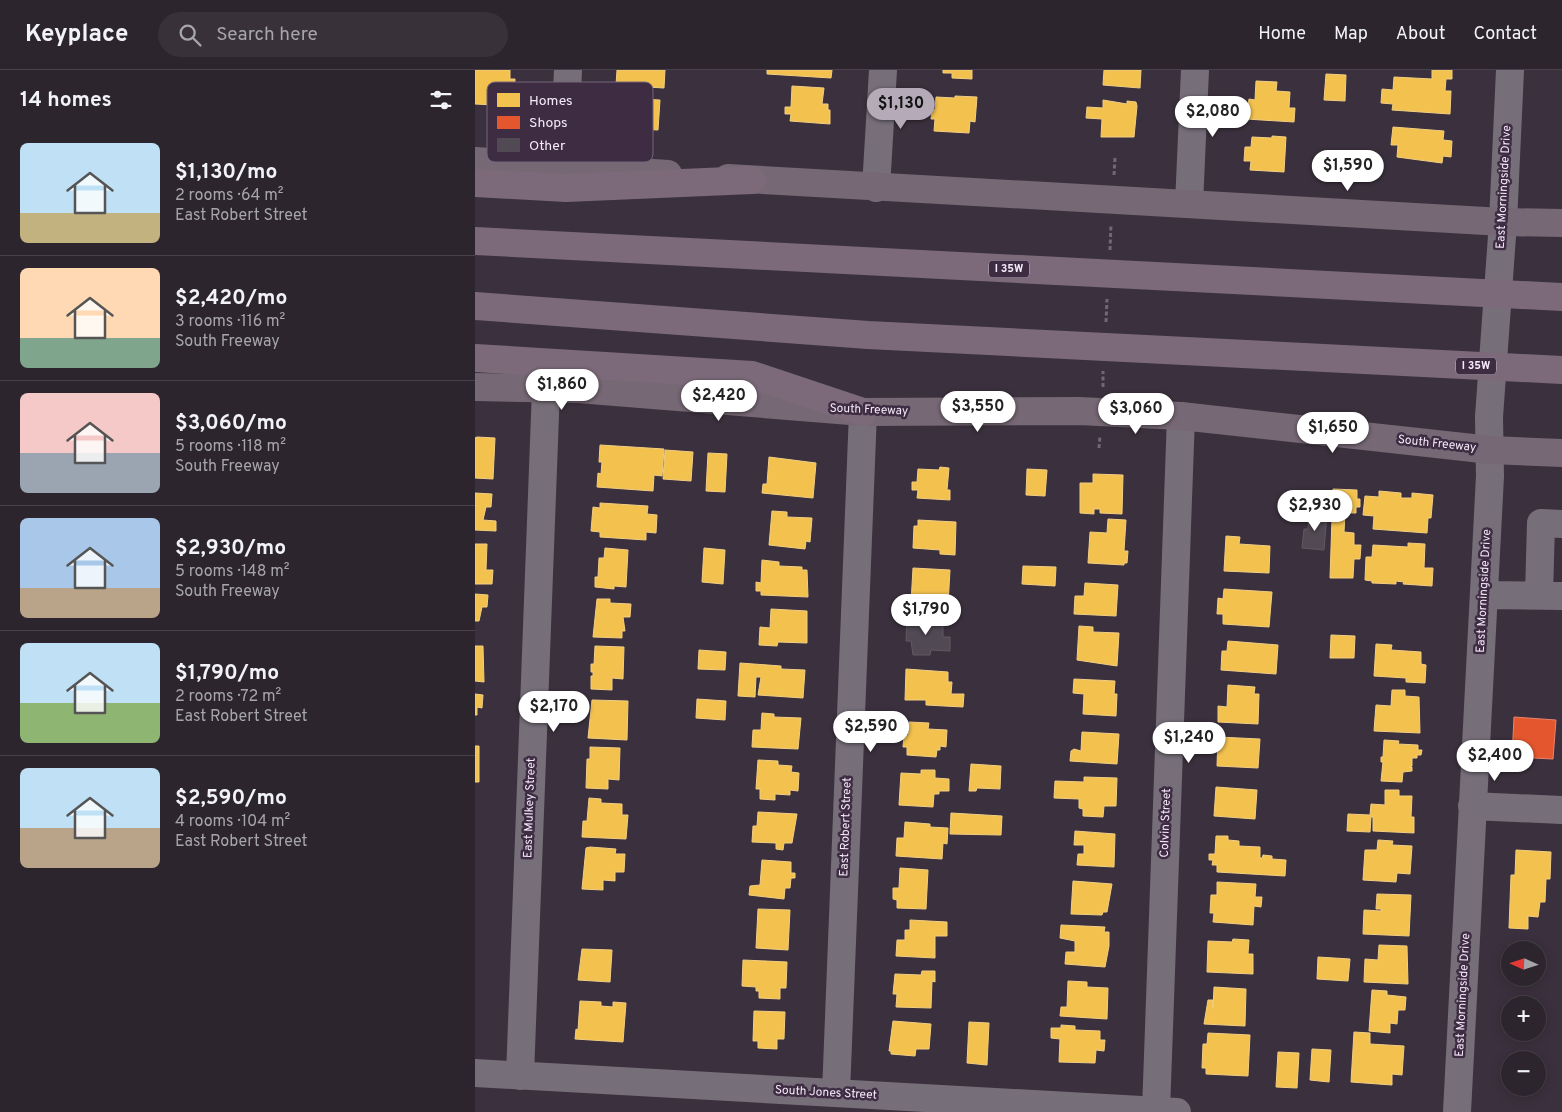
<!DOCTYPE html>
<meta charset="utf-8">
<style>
:root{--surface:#2c252e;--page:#38313a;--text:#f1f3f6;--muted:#a6a5aa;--line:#48424a;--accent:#b5aab8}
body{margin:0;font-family:Overpass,sans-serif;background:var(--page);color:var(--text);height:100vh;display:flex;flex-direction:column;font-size:19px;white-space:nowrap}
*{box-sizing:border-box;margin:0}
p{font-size:16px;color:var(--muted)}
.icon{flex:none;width:28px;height:28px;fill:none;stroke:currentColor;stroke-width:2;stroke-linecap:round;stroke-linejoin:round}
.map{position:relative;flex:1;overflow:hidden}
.details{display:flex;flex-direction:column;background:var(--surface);width:475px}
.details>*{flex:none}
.needle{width:32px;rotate:273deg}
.controls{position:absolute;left:1026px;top:871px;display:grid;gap:10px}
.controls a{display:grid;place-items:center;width:45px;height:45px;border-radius:50%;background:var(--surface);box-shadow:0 2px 12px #0003,0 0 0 1px var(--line);font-size:25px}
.price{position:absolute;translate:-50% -42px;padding:0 11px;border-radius:18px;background:#fff;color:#222;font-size:16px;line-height:32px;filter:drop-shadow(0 1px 2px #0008)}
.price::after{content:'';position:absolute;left:50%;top:30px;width:15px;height:11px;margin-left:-8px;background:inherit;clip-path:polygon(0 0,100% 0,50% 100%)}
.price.selected{background:var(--accent);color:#111}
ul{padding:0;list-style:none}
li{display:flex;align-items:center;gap:15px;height:125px;padding:0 20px}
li+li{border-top:1px solid var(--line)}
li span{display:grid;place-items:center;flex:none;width:140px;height:100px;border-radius:8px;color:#555}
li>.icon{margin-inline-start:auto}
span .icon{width:60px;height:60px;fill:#fffc;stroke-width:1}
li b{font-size:21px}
h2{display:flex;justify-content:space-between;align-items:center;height:60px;padding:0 20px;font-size:21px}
header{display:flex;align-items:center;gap:30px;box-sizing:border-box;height:70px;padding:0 25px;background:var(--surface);border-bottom:1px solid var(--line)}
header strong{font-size:24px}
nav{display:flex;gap:28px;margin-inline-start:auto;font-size:18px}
.search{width:350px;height:45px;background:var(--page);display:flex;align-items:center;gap:12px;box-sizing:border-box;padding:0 18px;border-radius:28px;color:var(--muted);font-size:19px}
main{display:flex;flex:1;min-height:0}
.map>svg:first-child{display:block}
.homes{fill:#f2c14e;stroke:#f3ce82}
.shops{fill:#e4572e;stroke:#e9836b}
.building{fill:#514954;stroke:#605863}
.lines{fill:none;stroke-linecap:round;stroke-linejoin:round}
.path{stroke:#706872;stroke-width:3;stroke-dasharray:4 2.5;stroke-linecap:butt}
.minor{stroke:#766f7a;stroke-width:28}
.major{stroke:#766875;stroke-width:28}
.highway{stroke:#7c6a7a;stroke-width:28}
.labels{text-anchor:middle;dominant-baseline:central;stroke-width:5;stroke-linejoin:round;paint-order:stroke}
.shield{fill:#3e2c43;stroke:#bfb2c3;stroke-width:1}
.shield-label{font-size:11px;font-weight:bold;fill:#f6ebfa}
.street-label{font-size:12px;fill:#f6ebfa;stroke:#3e2c43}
.key{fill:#3e2c43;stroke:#75657a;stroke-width:1}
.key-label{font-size:14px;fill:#f6ebfa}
</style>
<header>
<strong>Keyplace</strong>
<div class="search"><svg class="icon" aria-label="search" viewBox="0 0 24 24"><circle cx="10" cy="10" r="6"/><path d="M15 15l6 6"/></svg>Search here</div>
<nav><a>Home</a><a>Map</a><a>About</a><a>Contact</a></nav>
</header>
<main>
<section class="details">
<h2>14 homes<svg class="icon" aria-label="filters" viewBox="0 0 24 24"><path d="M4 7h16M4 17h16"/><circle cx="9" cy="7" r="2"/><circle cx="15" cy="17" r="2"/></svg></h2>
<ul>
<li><span style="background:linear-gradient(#bfe0f5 70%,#c2b280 0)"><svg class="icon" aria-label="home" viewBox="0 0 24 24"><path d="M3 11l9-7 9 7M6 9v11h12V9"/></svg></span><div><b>$1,130/mo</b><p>2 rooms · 64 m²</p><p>East Robert Street</p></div></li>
<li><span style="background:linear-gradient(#ffd9b3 70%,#7fa58c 0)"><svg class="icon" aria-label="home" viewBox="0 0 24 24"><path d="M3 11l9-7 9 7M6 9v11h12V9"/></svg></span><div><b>$2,420/mo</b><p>3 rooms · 116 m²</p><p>South Freeway</p></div></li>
<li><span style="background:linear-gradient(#f6c9c9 60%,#9aa5b1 0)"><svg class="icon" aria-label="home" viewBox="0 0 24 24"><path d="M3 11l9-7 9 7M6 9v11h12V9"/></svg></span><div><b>$3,060/mo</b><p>5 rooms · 118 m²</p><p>South Freeway</p></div></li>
<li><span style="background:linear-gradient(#a9c7e8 70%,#b9a48a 0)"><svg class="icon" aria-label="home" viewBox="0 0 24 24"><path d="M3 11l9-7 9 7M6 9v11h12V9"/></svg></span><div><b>$2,930/mo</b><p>5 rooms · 148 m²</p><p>South Freeway</p></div></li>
<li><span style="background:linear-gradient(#bfe0f5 60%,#8fb573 0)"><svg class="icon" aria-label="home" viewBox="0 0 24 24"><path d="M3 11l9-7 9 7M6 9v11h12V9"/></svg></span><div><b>$1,790/mo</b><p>2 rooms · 72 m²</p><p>East Robert Street</p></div></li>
<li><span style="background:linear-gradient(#bfe0f5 60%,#b9a48a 0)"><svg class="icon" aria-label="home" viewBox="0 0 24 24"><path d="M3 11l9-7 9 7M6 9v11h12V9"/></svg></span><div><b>$2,590/mo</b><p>4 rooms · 104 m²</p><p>East Robert Street</p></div></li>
</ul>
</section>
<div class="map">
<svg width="1087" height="1042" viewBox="0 0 1087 1042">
<rect width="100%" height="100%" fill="#3b313e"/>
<path class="homes" d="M0,0H35V9H40L39,36L0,34Z
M142,0H190L189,18L141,15Z
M292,0H357L356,8L292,4Z
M468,0H497V9L477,8V3H468Z
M629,0H666L665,18L628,15Z
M957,0H977V9H971L970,21H976L975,44L917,40L918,34L906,33L907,19L918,20L919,7L957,9Z
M851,4L871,5L870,31L849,30Z
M781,11L802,12L801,21L815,22L814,38H820L819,52L771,49L774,29L780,30Z
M317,16L349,18L347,34H353V40H355V54L315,51L316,44H310V37H316Z
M480,26L502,27L500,52L495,51L494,63L459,61L460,49H456L457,40H460L461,27L480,28Z
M142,28L185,30L183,60L139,58L140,48H136V38H141Z
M628,30L652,34V31L661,32L662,36L659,67H626L627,49L611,48L612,37L628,38Z
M918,57L969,61L968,70L977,71L976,87L968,86L967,93L922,87L923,75H916Z
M797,66L811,67L809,102L775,100L776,91H769L770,77H776L777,67L797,68Z
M2,367L20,368L18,409L0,408V368Z
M125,375L189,379L187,406L179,405L178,421L122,417L123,403L126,404L127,392H124Z
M190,380L218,382L216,411L188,409Z
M233,383L252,384L250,422L231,421Z
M294,387L341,393L338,428L287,423L288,414H292Z
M465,397L474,398L472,420H475V430L442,428L443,420H437V412H442L443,399L464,400Z
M552,399L572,400L570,426L551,425Z
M618,404L648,405L647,444L625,443V439H619V444L605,443V413H618Z
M858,419L882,420V429H885V437H881V443H870L869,462L879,463V475H886L885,489H879L878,508H855Z
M904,421L926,423V428H937V423L958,425L956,448H953L952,463L898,459L899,446L888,445L890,426L904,427Z
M0,423L17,424L16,437H11L8,450L21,451V461L0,460Z
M125,433L173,436L172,444L182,445L181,463L171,462V470L125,467V462L116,461L118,437L125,438Z
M297,441L312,442V447L337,448L335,472L331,471L330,479L294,475Z
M633,449L651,450L649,481H653L652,493H649V495L613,493L615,462L632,463Z
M443,450L481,452L480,485L465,484V480L438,478L439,456H443Z
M751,466L765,467L764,474L795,476L794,503L749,501Z
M933,473L950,474L949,498H958L957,516L928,514L929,512L921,511V514L897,513V511L890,510L891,487H897L898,475L933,477Z
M0,474H12L11,500H18L17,514H0Z
M130,478L153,480L151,517L139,516V519L120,517V507H123L124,488H129Z
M229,478L250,480L248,514L227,512Z
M287,490L304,492V496L327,497V500H332L333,527L286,525V521H281V512L286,513Z
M548,496L581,497L580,516L547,514Z
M438,498L475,500L473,535L436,533Z
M610,513L643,515L641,546L599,544L600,526H609Z
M749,519L797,522L794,557L748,554V544H742L743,528L748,529Z
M0,524L13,525L12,537H7L4,551H0Z
M122,529H135V533L156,534L155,547H148L150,561H147V568L118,567Z
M296,539L332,541V573L303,572L302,576L284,575L285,557L295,558Z
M604,556L618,557V562L644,563L642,596L602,590Z
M856,565L880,566L879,588H855Z
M753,571L803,575L801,604L746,600L747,581H752Z
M901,574L917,575L916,580L946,582V594L951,595L950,613L931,612V608L899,606Z
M0,576H8L9,612L0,611Z
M120,576L149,577L148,609L137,608V620L116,619V606H118V602H116V594H119Z
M224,580L251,582L250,600L223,599Z
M265,593L306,596V599L330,600L328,628L283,625L286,607H281L280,627L263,626Z
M431,599L473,602V612H477L476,624H489L488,637L451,635V630H430Z
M599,609L640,611L639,624H642L641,646L608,644L609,624L598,623Z
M753,615L780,617L779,624H784L783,654L743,652V636L752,637Z
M917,620H930V626L944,627L945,663L899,661L901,635L916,636Z
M0,624L8,625L7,638L2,637V645H0Z
M222,629L251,631L250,650L221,648Z
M117,630L153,631L152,670L113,668Z
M287,643L299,644V647L326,648L323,679L277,677L278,660H286Z
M434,652L454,653L453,659L472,660L471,677L465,676V680H462L461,687L432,685V677H428L429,665L433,666Z
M607,662L644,664L642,694L595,691L596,681L599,679L606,681Z
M743,667L785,669L783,698L742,696Z
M909,670L924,671L923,674L943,675V680H947L946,685H942V688H937V696L934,697H937V701L928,702L927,712L906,711L908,692H906V687H908Z
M0,676H4V712H0Z
M115,677L145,678L144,710L133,709V719L111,718L112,689H115Z
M283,690L303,691V695L317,696L316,702L324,703L323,721L315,720V725L300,724V730L285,729V719H281Z
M496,694L526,696L525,719L502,718L501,721H494Z
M446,700H460V708L474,709V721H464V724H459L458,737L424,735L426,703L446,704Z
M609,707L642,708L641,736H629L628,747L608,746V739L604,738V729L579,728L580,711L609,712Z
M741,717L782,720L780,749L739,746Z
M910,720H924V726H937L936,747H939V763L898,761V747H896L895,762L872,761L873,744L895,745L896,734L910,735Z
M114,728L126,729V733L147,734V745H153L151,769L107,767L108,751H112Z
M283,742L322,744L317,773H309L308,780L301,779V773L277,772L278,756H282Z
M476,743L527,746L526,765L475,764Z
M430,752L455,754V757L473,758L472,774L468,773L467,789L421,786L422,768H429Z
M600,761L640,764L639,797L602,795L603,784H609V775H599Z
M741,766H753V770L764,771V776L785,777V788H787L788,785L797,786V789L811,790L810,806L742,802V795H737L738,790H734V784H740Z
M903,770L918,771L917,775L937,776L935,804L922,803L921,812L888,810L890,780H902Z
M115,777L141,779L140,784H150L149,802H140V811L128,810V820L107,819L111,778Z
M1041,780L1076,782L1075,809H1071L1070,832H1065L1063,847L1053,846V859L1034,858L1036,805H1040Z
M287,790L316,792V803H320V808H316L315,818H310L309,829L274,825L275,816L285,815Z
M425,798L453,800L451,839L422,838V830L418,829V818H424Z
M598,811L637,814L632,842H628L627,845L596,844Z
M742,812L781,814L780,827H787L786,837L779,836L778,855L738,852L739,843H735L736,825H742Z
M902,824L936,825L934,866L888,864L889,840L906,841V839H901Z
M283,839L315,840L313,880L281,878Z
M435,850L472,852V866H460V888L421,886L422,870H430V860H435Z
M586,855L630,857L629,862H634V876L630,897L590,894L591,882H600V871L585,868Z
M758,869L774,870L773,884H778V904L732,902L733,871L757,872Z
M904,875L932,876L933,914L889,912L890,889L903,890Z
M107,879L137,880L135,912L103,910Z
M843,887L875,889L873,911L842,909Z
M268,890L312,892L311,918H305V929L284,928V921H281V917L267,916Z
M447,901H460V912L457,911L456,938L421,937L422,924H418L420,904L446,905Z
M593,911L612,912V917L633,918L632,949L585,946L586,937H592Z
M739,917L771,919L770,956L729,954L733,930H738V938Z
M897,920L912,921V925L931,927L930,940H923L922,954L915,953V963L894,961Z
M105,931L126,932V936L138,937V932L151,933L148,972L100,969L101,959L103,960Z
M279,941L310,942L309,969H302V979L283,978V971H278Z
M418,951L456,954L454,979H441L440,986L416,984V981H414Z
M494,952L514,953L512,995L492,993Z
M586,955L600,956V960L625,961V970H630L629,981L621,980L620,993L584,992L585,969L576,968V958H586Z
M879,962L895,963V974L929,976L927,1005L917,1004V1015L876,1012Z
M733,963L775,965L773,1006L731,1004V998H727L728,974H732Z
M837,979L856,980L854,1012L835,1010Z
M803,982L824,983L822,1018L801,1017Z"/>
<path class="shops" d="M1039,647L1081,650L1078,689L1037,687Z"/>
<path class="building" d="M834,443L852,444L849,480L827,478L829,459H833Z
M432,547L457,549V554L468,555V567H475V581L456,580L455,585H438L436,571H431Z"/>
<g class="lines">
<path class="path" d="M639,105L640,88
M635,180L636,154
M631,252L632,229
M628,317V301
M624,378L625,366"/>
<path class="minor" d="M89,97L93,0
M401,118L408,0
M714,134L720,0
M1009,525L1087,526
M1064,525L1066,453L1087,454
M997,736L1087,740
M0,1003L702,1042
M45,1006L71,319
M361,1023L388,342
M681,1041L706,346
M982,1042L1015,406L1014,347L1028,152L1035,0"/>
<path class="major" d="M0,91L193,104
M253,108L1028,152L1087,153
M0,317L103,319L388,342L604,341L706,346L1016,380L1087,383"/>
<path class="highway" d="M0,113L91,118L277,110
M0,171L1087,227
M0,236L393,265L1087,300
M0,288L277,305L388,342"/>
</g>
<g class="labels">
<g class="shield">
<rect x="514" y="190.5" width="40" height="17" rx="4"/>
<rect x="981" y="287.5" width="40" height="17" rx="4"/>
</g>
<g class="shield-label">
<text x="534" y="199">I 35W</text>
<text x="1001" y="296">I 35W</text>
</g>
<g class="street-label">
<text transform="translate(1029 117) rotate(-87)">East Morningside Drive</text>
<text transform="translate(394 340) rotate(2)">South Freeway</text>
<text transform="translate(962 374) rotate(6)">South Freeway</text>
<text transform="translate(1009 521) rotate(-87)">East Morningside Drive</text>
<text transform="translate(55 738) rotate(-88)">East Mulkey Street</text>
<text transform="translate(691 753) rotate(-88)">Colvin Street</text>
<text transform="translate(371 757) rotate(-88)">East Robert Street</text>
<text transform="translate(988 925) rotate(-87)">East Morningside Drive</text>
<text transform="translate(351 1023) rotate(3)">South Jones Street</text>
</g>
</g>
<rect x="12" y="12" width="166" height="80" rx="8" class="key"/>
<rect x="22" y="23" width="23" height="14" fill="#f2c14e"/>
<rect x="22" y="46" width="23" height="13" fill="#e4572e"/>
<rect x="22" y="68" width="23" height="14" fill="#514954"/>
<g class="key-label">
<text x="54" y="35">Homes</text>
<text x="54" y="57">Shops</text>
<text x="54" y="80">Other</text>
</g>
</svg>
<div class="controls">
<a><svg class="needle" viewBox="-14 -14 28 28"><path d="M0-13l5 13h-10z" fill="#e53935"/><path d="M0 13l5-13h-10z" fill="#a6a5aa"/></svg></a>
<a>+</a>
<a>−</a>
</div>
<b class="price selected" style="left:426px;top:60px">$1,130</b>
<b class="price" style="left:738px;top:68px">$2,080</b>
<b class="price" style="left:873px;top:122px">$1,590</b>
<b class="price" style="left:87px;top:341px">$1,860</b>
<b class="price" style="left:244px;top:352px">$2,420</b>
<b class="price" style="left:503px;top:363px">$3,550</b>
<b class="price" style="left:661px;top:365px">$3,060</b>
<b class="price" style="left:858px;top:384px">$1,650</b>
<b class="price" style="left:840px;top:462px">$2,930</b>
<b class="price" style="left:451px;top:566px">$1,790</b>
<b class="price" style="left:79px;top:663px">$2,170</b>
<b class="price" style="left:396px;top:683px">$2,590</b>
<b class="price" style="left:714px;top:694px">$1,240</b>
<b class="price" style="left:1020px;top:712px">$2,400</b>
</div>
</main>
